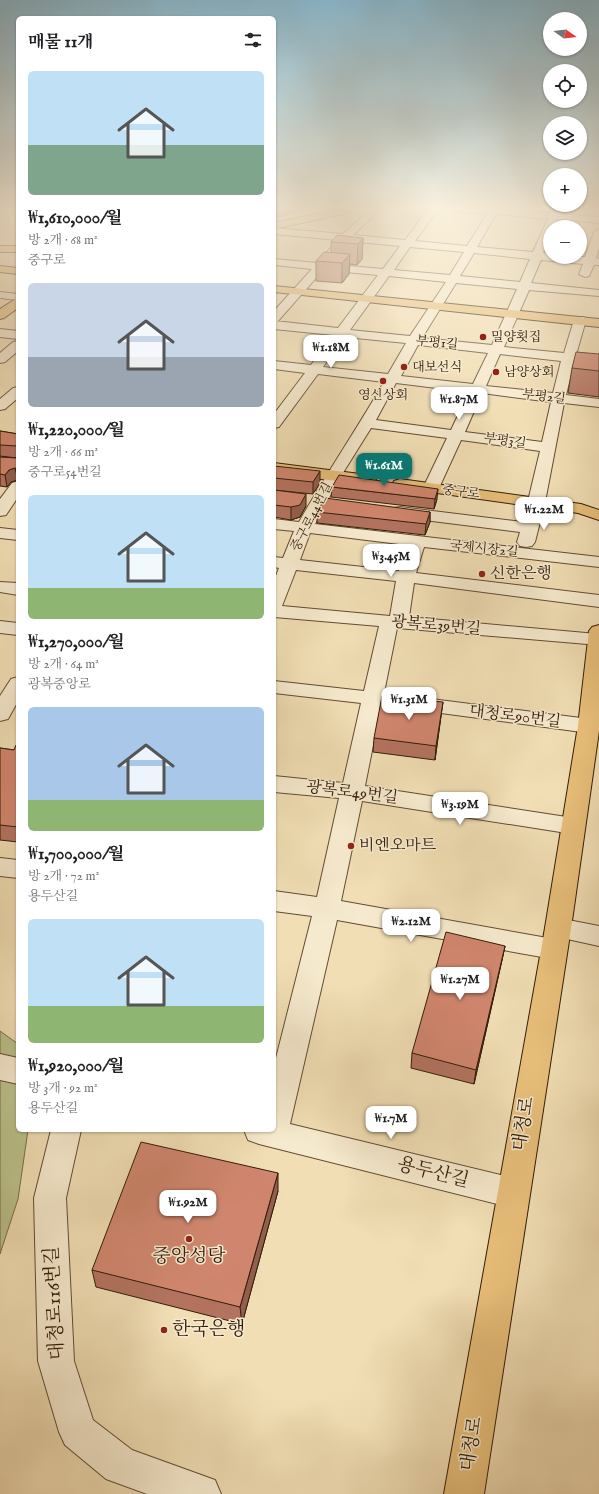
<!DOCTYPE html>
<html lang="ko">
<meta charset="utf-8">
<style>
:root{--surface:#fff;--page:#f2f2f2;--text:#202124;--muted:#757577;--accent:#0f766e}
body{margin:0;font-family:"IM FELL English","Noto Serif KR",serif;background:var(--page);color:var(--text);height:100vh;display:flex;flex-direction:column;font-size:15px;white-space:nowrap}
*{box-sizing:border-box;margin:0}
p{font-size:13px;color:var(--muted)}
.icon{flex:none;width:22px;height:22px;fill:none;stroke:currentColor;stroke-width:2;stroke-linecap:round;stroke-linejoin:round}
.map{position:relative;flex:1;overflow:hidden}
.panel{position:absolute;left:16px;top:16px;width:260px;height:1116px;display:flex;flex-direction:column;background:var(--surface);border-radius:6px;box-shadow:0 1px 3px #0004}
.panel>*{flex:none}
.needle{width:26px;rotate:104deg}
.fabs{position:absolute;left:543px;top:12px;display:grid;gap:8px}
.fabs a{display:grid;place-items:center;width:44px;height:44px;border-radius:50%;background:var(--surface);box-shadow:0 1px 3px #0004;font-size:20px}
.price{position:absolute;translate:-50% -34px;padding:0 9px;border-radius:8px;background:#fff;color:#222;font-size:13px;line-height:26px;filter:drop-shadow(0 1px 2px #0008)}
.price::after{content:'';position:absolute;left:50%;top:24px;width:12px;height:9px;margin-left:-6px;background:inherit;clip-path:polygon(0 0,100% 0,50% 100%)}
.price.current{background:var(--accent);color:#fff}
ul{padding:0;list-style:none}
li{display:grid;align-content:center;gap:8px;height:212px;padding:0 12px}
li span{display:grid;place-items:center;height:124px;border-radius:6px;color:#555}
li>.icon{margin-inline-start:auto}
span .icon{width:72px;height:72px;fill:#fffc;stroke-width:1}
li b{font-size:17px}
h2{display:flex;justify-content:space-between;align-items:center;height:48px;padding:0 12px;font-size:17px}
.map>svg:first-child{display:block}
.green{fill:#bbc18c;stroke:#776e4a}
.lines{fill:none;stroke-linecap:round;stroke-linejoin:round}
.minor-casing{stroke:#624c34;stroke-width:2}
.major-casing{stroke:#331c09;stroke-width:2}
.minor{fill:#f6eace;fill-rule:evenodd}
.major{fill:#e8bf7a;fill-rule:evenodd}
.wall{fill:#b3735f;stroke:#331c09}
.shaded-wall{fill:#925e4d;stroke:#331c09}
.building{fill:#d0866e;stroke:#331c09}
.poi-dot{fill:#8f2418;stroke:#f6eace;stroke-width:1.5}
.labels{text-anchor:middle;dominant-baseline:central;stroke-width:3;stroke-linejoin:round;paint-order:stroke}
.far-poi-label{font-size:13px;fill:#331c09;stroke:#f6eace;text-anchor:start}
.far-street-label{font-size:13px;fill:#331c09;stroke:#f6eace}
.poi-label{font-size:16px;fill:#331c09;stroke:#f6eace;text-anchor:start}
.street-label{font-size:16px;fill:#331c09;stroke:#f6eace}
.near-street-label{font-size:19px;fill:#331c09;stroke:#f6eace}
.near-poi-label{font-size:19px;fill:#331c09;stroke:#f6eace}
</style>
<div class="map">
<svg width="599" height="1494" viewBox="0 0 599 1494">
<rect width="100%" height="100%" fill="#f1deb4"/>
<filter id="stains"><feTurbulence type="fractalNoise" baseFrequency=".005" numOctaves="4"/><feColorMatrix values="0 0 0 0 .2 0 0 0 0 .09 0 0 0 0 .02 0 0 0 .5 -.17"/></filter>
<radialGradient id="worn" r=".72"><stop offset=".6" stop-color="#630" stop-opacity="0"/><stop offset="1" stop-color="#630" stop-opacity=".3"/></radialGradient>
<path class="green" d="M0,1031L18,1044V1130H28L18,1199L0,1254Z"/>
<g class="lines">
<g class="minor-casing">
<path id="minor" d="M372,208H382L353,235L405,240L429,208H439L415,241L467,246L487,214L454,211L451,210L449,208H500L499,209L550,213L552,208H562L559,214L599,217V223L557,219L554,227H550V237L543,253L550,254V257H585L594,232L599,229V248L596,258L599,259V265H594L589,276L585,277L579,274L583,264L541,260L531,283L599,290V296L529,290L504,347L564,353L574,320L576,317H584L586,320L576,355L599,357V365L574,362L566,395L599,399V407L564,403L545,502L535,542L532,546L526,547L520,546L517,542L520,532L400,517L394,516L392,512L394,508L400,507L523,522L540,451L461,440L439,488L437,491L431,493L425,491L423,488L447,438L371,428L341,476L315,524L599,557V567L424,547L416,573L599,595V607L414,583L409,617L597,634L599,635V645L397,628L384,693L589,719L597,721L599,727L597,731L589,733L381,705L365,786L573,818L581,820L585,826L581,832L573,834L362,801L341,901L553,939L562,942L566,949L562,956L553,959L337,920L290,1124L513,1178L524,1182L529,1193L524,1204L513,1208L259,1144L248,1140L244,1130H274V1066L312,916L274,911V891L317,897L339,798L274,792V776L343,783L361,703L274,693V681L364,691L379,626L274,617V581L279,568L274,567V557L283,558L294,531L274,529V519L299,522C326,474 357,429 384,382L318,374L279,427L274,428V414L305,373L274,369V361L311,365L333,335L274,329V311L312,269L274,265V259L317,263L338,240L274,234V228L343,234ZM496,214L548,219L533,252L477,247ZM348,241L400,246L383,269L328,264ZM410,247L464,252L450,275L394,270ZM474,253L530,259L520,282L460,276ZM323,270L378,275L338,328L275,321H278ZM389,276L446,282L410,336L350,330ZM456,283L517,289L492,345L422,338ZM345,337L406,343L388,374L323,367ZM418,345L488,353L473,384L401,376ZM500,354L561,361L553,393L486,386ZM396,383L469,392L451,430L376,420ZM482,393L551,402L542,442L465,432ZM310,533L407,545L399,571L300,560ZM296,570L396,581L390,616L282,606Z
M0,292L18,294V300L0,298Z
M0,329L18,331V339L0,337Z
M18,341V351L5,362L0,363V353L13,342Z
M18,387V398L5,409L0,410V399L13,388Z
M18,481V497L6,515L0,516V499L12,483Z
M0,528L18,530V540L0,538Z
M0,582L18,583V595L0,592Z
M0,621L18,623V635L0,633Z
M18,677V701L8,719L0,721V696L11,679Z
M0,858L18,860V878L0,876Z
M558,918L599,926V946L549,935L545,928L549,921Z
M0,1054L18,1058V1084L0,1080Z
M51,1130H81L66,1198L74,1361L93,1420L132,1450L215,1480L221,1494H147L106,1479L65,1445L59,1432L38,1361L34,1198Z"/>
</g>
<g class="major-casing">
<path id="major" d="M345,208H362L357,211L274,229V223Z
M0,246H18V252H0Z
M0,266L18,268V274L0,272Z
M274,286L599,319V327L274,292Z
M18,298V308L4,318L0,319V309L14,300Z
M274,463L368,475L374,477L376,480L374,483L368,485L274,473Z
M400,479L581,504L599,510V520L578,513L537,507L394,487L392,484L394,481Z
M599,625V731L571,928L484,1494H444L545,928L578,726L589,631L592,627Z"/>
</g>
<use href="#minor" class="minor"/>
<use href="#major" class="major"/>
</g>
<path class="wall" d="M363,238L362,259L357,265L350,264L349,274L342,283L316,281V261L331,253V242Z
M599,354V397L568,393L572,368Z
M0,431L18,434V480L11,482L7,487L0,486V457L17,458L0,456Z
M274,466L320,483L313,494L274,490Z
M332,487L437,499L434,509L331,497Z
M274,490L306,506L300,517L291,520L274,517Z
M317,512H430V522L425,535L317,523Z
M441,716L435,760L373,752L374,738Z
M18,745V842L0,840V748L14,750Z
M505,946L502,960L474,1084L411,1068L412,1053Z
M278,1191L242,1324L96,1287L92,1270Z"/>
<path class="shaded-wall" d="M274,208H302L297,212L274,218Z
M363,238L362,259L357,265L358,244Z
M350,254L349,274L342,283V263Z
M15,468L18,480L11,482L7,487L5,475L9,470Z
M320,471V483L313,494V482Z
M438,489L437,499L434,509L435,499Z
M306,494V506L300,517L291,520V507Z
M430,512V522L425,535L426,524Z
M443,702L441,716L435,760L436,746Z
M505,946L502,960L474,1084L476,1070Z
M278,1173V1191L242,1324L240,1307Z"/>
<path class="building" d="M337,235L363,238L358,244L331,242Z
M324,252L350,254L342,263L316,261Z
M576,352L599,354V371L572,368Z
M0,431L18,434V477H17V469L15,468L9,470L5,475L0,474V457L17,458V446L0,445Z
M274,466L320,471L313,482L274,478Z
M339,475L438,489L435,499L332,487Z
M274,490L306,494L300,505L291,507L274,505Z
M325,498L430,512L426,524L317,512Z
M382,696L443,702L436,746L374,738Z
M16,745H18V827L0,825V748L14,750Z
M446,932L505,946L476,1070L412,1053Z
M141,1142L278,1173L240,1307L92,1270Z"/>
<linearGradient id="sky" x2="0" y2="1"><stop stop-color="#89b8ce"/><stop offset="0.5" stop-color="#f9f0dd"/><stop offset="1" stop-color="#f9f0dd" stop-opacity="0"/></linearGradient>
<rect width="599" height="417" fill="url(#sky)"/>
<g class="poi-dot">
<circle cx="483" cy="337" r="4"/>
<circle cx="404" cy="367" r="4"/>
<circle cx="496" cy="372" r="4"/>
<circle cx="383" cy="381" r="4"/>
<circle cx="482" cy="574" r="4"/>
<circle cx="351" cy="846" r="4"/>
<circle cx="189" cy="1239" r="4"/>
<circle cx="164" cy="1330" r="4"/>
</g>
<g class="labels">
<g class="far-poi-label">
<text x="491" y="337">밀양횟집</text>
<text x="412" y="367">대보선식</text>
<text x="504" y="372">남양상회</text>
<text x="383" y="395" text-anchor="middle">영신상회</text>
</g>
<g class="far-street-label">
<text transform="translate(437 343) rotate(6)">부평1길</text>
<text transform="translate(544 397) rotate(7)">부평2길</text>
<text transform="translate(505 441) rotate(8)">부평3길</text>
<text transform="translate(461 492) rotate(7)">중구로</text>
<text transform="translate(312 517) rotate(-63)">중구로44번길</text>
<text transform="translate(484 549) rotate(6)">국제시장2길</text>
</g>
<g class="poi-label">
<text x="490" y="574">신한은행</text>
<text x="359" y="846">비엔오마트</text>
</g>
<g class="street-label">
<text transform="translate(436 626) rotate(5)">광복로39번길</text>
<text transform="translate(515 717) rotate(7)">대청로90번길</text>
<text transform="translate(352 793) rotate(7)">광복로49번길</text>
</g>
<g class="near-street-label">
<text transform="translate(524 1124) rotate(-81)">대청로</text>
<text transform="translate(433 1173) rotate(14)">용두산길</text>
<text transform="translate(55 1303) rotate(-93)">대청로116번길</text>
<text transform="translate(472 1444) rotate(-81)">대청로</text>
</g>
<g class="near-poi-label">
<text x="189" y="1257">중앙성당</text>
<text x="172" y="1330" text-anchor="start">한국은행</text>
</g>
</g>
<rect width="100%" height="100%" filter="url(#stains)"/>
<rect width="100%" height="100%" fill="url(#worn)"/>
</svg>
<div class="fabs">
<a><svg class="needle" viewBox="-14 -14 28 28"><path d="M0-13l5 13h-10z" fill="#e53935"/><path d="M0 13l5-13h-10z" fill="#757577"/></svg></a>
<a><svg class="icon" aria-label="locate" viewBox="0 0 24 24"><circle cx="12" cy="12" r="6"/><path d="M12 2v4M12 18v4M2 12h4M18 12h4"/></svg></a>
<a><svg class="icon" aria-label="layers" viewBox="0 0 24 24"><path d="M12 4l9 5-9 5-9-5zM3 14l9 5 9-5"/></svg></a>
<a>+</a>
<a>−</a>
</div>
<b class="price" style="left:331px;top:369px">₩1.18M</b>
<b class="price" style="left:459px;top:421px">₩1.87M</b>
<b class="price current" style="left:384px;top:487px">₩1.61M</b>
<b class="price" style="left:544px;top:531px">₩1.22M</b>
<b class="price" style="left:391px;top:578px">₩3.45M</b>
<b class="price" style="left:409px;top:721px">₩1.31M</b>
<b class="price" style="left:460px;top:826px">₩3.19M</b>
<b class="price" style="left:411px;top:943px">₩2.12M</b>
<b class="price" style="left:460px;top:1001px">₩1.27M</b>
<b class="price" style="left:391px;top:1140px">₩1.7M</b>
<b class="price" style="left:188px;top:1224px">₩1.92M</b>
<section class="panel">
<h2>매물 11개<svg class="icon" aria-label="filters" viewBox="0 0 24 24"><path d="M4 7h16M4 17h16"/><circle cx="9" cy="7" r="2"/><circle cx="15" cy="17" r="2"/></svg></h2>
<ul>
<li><span style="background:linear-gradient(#bfe0f5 60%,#7fa58c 0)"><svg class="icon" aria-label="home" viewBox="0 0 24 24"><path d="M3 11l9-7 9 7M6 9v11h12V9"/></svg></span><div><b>₩1,610,000/월</b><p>방 2개 · 68 m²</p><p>중구로</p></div></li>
<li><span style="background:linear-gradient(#c9d6e8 60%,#9aa5b1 0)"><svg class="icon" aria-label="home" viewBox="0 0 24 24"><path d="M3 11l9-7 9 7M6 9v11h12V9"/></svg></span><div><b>₩1,220,000/월</b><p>방 2개 · 66 m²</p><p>중구로54번길</p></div></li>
<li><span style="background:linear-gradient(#bfe0f5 75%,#8fb573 0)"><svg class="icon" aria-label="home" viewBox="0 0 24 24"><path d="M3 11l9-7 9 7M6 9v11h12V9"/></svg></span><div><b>₩1,270,000/월</b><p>방 2개 · 64 m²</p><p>광복중앙로</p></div></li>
<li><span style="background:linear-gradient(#a9c7e8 75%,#8fb573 0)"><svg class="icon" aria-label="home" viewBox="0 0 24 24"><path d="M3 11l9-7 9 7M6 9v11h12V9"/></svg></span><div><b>₩1,700,000/월</b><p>방 2개 · 72 m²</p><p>용두산길</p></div></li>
<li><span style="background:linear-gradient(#bfe0f5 70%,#8fb573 0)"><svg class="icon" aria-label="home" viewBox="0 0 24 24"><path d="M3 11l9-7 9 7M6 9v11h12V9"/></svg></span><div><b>₩1,920,000/월</b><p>방 3개 · 92 m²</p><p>용두산길</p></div></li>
</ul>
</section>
</div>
